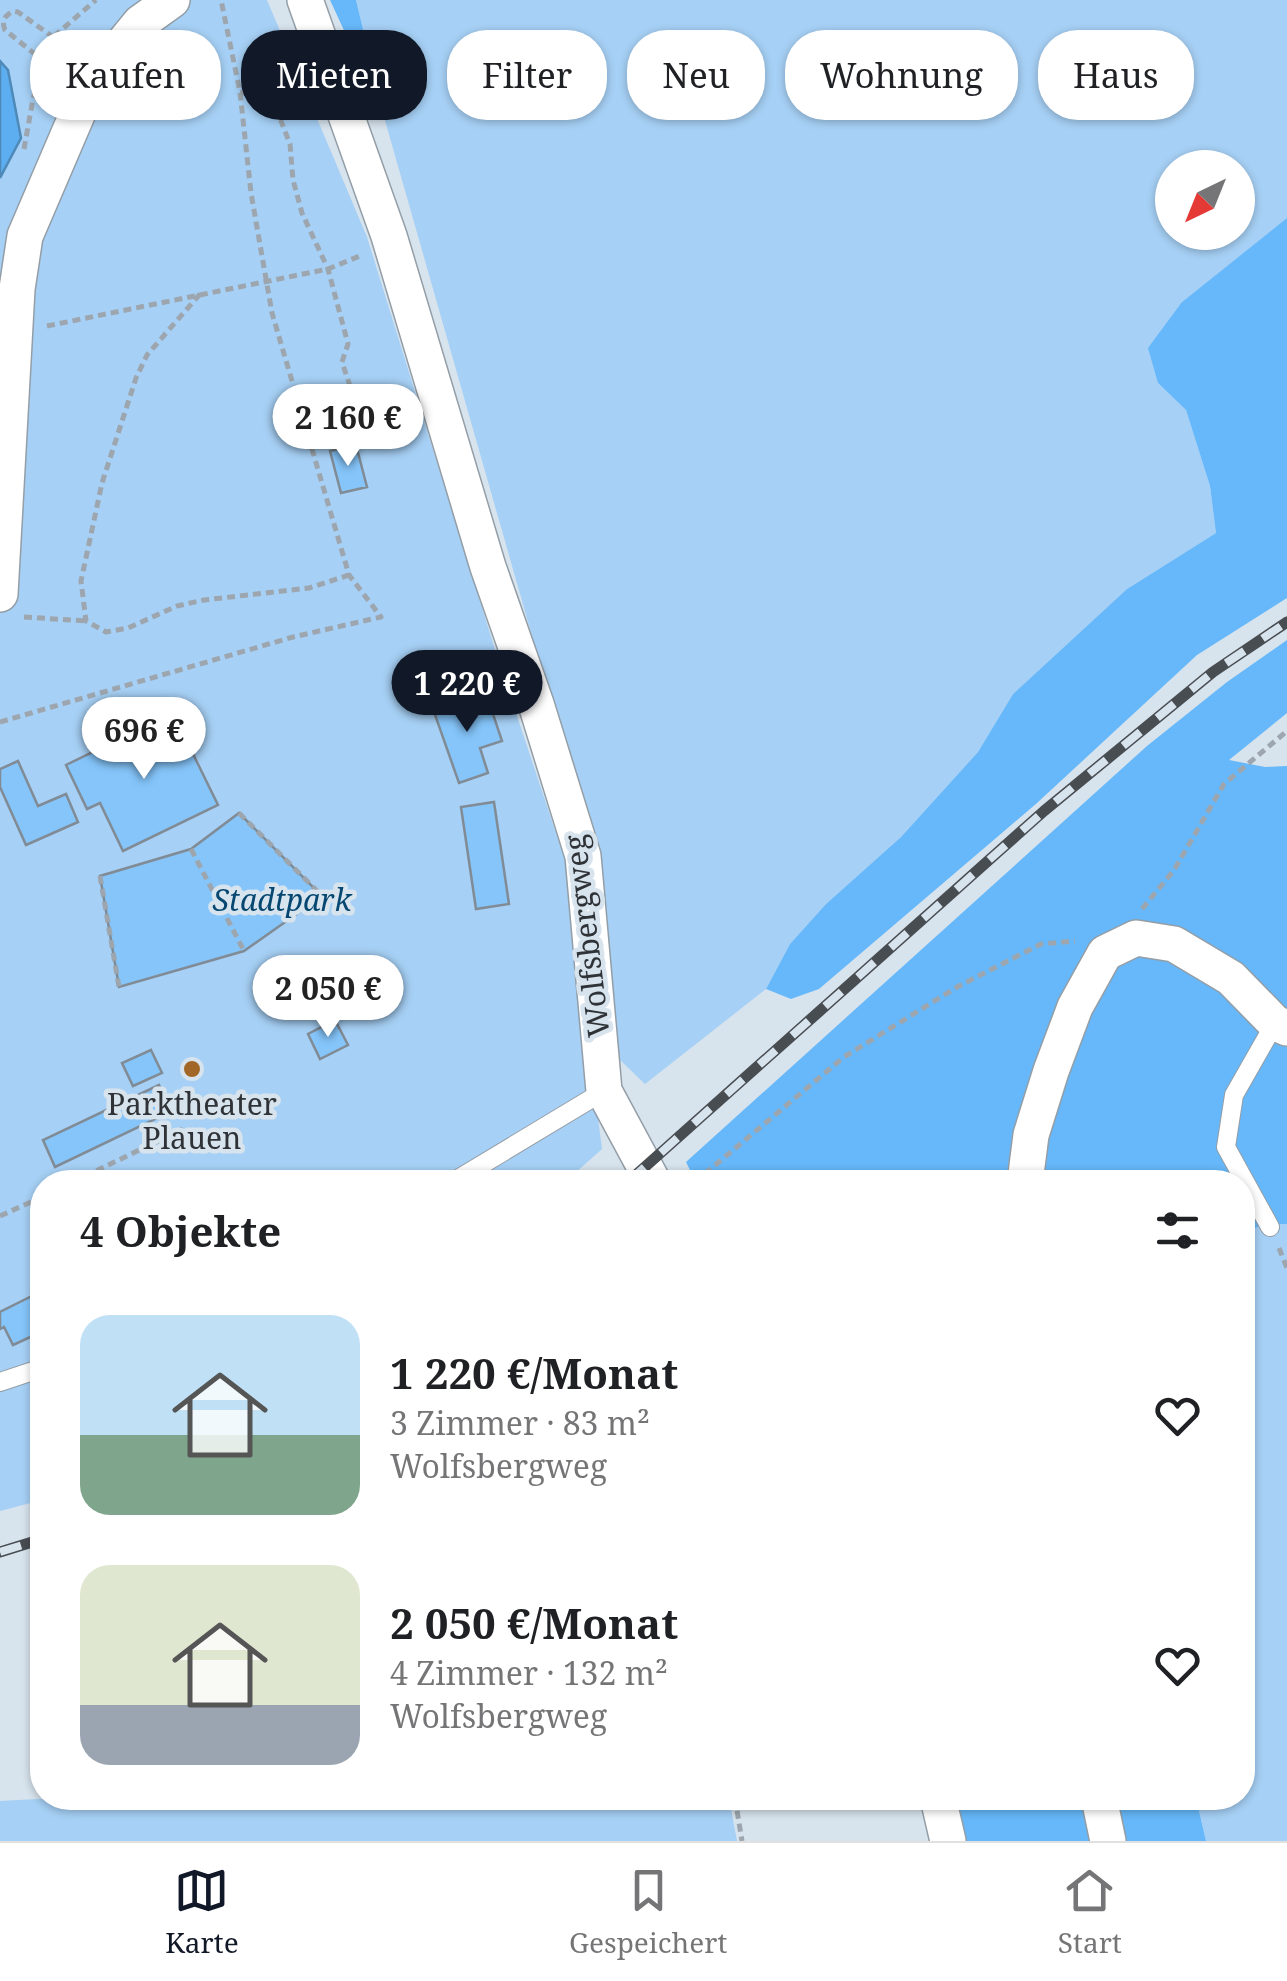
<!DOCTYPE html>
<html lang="de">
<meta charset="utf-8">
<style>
:root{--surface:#fff;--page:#f6f6f6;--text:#202124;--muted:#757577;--line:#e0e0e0;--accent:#111827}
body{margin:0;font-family:"Noto Serif",serif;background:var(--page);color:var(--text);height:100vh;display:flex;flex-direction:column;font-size:38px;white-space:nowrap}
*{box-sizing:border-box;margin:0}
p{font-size:32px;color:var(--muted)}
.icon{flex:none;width:55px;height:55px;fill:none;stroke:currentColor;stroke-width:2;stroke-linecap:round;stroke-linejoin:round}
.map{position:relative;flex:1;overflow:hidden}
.panel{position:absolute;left:30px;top:1170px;width:1225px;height:640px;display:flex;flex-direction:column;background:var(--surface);border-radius:40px;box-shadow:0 2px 8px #0004}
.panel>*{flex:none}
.hud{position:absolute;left:30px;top:30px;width:1228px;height:90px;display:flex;gap:20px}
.needle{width:65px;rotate:223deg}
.controls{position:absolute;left:1155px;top:150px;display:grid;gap:20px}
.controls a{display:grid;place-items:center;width:100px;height:100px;border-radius:50%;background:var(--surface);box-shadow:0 2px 8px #0004;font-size:50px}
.price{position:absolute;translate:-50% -85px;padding:0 22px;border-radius:35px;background:#fff;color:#222;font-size:32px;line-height:65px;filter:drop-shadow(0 2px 5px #0008)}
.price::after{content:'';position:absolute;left:50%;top:60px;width:30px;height:22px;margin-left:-15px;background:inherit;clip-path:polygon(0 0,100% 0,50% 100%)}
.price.current{background:var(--accent);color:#fff}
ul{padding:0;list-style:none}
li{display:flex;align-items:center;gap:30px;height:250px;padding:0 50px}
li span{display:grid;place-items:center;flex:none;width:280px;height:200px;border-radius:30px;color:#555}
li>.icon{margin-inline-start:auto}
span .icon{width:120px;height:120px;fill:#fffc;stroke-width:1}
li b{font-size:42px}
h2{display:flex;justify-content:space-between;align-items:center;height:120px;padding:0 50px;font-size:42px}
.tag{padding:0 35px;border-radius:40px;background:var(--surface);box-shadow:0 2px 8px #0004;font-size:35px;line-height:90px}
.tag.current{background:var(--accent);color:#fff}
.dock{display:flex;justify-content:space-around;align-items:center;height:140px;border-top:2px solid var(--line);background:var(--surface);font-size:28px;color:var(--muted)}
.dock a{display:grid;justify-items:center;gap:5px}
.dock .current{color:var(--accent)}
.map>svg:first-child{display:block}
.green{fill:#a6d0f5;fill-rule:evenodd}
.forest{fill:#66b8fa}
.water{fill:#5caef0;stroke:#4e89b8;stroke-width:2.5}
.building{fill:#85c5fa;stroke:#808b95;stroke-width:2.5}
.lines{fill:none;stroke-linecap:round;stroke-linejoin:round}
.lane-casing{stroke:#939ea7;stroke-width:20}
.street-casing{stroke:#939ea7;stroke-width:38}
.path{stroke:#9da6ae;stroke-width:5;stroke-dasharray:8 5;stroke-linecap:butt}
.lane{stroke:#fff;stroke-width:18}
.street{stroke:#fff;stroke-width:35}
.rail-casing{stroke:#484d52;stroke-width:11}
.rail{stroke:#d7e3ed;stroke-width:8;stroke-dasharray:22;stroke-linecap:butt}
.poi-dot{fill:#a26727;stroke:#d7e3ed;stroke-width:4}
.labels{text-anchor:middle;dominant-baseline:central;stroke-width:9;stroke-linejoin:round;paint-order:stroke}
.park-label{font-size:30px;font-style:italic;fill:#054771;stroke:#d7e3ed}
.street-label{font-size:30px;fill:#2f3337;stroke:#d7e3ed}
.poi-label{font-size:30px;fill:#2f3337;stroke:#d7e3ed}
</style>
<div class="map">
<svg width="1287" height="1841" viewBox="0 0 1287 1841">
<rect width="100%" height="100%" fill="#d7e3ed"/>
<path class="green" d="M0,0H267L367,237L497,656L565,860L602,1149L565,1182H42V1500L0,1511Z
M356,0H1287V218L1182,302L1158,383L1186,410L1210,486L1216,533L1127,589L1013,694L978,752L901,837L826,904L790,944L766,989L645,1084L619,1059L600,851L550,699L384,117ZM1172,168H1238V232H1172Z
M1263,1224H1287V1841H1206L1196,1798H1242L1243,1235Z
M57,1798H729L737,1841H0V1801Z"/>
<path class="forest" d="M330,0H356L384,117Z
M1287,218V598L1197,655L1037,803L819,989L791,999L766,989L790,944L826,904L901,837L978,752L1013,694L1127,589L1216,533L1210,486L1186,410L1158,383L1148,348L1182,302Z
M1287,640V713L1229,760L1265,767L1287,766V1224H1263L1243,1235L1242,1182H696L686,1162L1147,746L1227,682Z
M954,1798H1196L1206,1841H964Z"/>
<path class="water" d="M0,61L8,70L21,138L0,178Z"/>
<path class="building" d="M356,445L367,487L341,493L330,451Z
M471,696L491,708L502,741L480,748L488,773L459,783L433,709Z
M173,713L218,805L123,851L100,803L87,809L66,765Z
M18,761L38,806L66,794L78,822L26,845L0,787V769Z
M494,802L509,904L476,909L461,807Z
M239,813L322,896L244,951L119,987L100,876L191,849Z
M335,1020L348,1045L320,1059L308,1034Z
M151,1050L162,1073L133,1086L122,1063Z
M159,1085L172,1111L55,1167L43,1140Z
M42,1291V1340L39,1333L13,1345L4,1327L0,1329V1312Z"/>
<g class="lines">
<g class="lane-casing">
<path id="lane" d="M453,1182L604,1091
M1270,1227L1226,1147L1234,1095L1275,1023
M0,1382L42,1368"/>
</g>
<g class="street-casing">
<path id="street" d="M305,0L389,236L488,567L536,704L583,856L604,1091L653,1182
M0,594L17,289L25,236L82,103L113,56L140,23L172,0
M1025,1182L1031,1135L1051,1071L1075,1007L1105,953L1136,938L1174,944L1231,978L1275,1023L1287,1028
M938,1798L948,1841
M1099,1798L1108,1841"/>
</g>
<path class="path" d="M46,63L5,30C1,20 5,16 13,11L18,12L53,37
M240,92L260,95L281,121L290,144L293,180L302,213L328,269L348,344L342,362L350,386L314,408L298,410
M24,149L33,99L53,37L96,0
M200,294L147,355L136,378L102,483L81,581L86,621L106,632L128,628L177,606L204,600L309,588L349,575
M47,326L328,269L362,255
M24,617L86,621
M0,722L293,637L381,617L349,575L272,313L251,193L240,92L221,0
M239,813L322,896
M191,849L244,951
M100,876L119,987
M1142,909L1174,870L1224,784L1287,731
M73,1182L183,1129
M695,1182L844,1057L957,987L1041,944L1075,941
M0,1216L42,1197
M1279,1248L1287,1268
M735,1798L742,1841"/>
<use href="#lane" class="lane"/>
<use href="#street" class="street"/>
<g class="rail-casing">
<path id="rail" d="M628,1182L1044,811L1213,672L1287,622
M0,1552L42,1539"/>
</g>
<use href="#rail" class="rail"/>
</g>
<circle class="poi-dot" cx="192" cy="1069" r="10"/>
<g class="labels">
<g class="park-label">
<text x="282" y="899">Stadtpark</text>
</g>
<g class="street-label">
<text transform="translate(586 936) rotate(-97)">Wolfsbergweg</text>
</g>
<g class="poi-label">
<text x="192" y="1103">Parktheater<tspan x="192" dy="34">Plauen</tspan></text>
</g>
</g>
</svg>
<div class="controls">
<a><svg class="needle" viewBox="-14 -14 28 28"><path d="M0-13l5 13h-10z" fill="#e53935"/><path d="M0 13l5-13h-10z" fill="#757577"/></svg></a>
</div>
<b class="price" style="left:348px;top:469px">2 160 €</b>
<b class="price current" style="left:467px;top:735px">1 220 €</b>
<b class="price" style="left:144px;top:782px">696 €</b>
<b class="price" style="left:328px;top:1040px">2 050 €</b>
<div class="hud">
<a class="tag">Kaufen</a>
<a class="tag current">Mieten</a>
<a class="tag">Filter</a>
<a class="tag">Neu</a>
<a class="tag">Wohnung</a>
<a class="tag">Haus</a>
</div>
<section class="panel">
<h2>4 Objekte<svg class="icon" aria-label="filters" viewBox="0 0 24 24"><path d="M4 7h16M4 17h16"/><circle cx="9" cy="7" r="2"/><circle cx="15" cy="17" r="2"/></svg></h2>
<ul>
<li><span style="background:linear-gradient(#bfe0f5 60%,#7fa58c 0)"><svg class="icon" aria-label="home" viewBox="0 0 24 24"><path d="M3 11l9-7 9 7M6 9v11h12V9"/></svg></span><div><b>1 220 €/Monat</b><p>3 Zimmer · 83 m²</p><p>Wolfsbergweg</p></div><svg class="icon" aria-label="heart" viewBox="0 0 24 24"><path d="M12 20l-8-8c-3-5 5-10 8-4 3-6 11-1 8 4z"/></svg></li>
<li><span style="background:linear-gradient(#dfe7d0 70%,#9aa5b1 0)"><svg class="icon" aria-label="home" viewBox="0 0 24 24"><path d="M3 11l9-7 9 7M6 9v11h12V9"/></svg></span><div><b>2 050 €/Monat</b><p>4 Zimmer · 132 m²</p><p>Wolfsbergweg</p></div><svg class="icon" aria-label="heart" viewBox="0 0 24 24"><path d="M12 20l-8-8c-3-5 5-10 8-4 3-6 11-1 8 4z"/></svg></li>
</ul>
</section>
</div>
<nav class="dock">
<a class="current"><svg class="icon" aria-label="map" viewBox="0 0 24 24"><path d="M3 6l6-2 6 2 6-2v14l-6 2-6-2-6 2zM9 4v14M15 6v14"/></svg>Karte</a>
<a><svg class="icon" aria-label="saved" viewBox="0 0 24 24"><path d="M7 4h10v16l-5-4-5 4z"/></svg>Gespeichert</a>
<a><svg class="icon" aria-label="home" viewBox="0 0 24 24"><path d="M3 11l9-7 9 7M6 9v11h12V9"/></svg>Start</a>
</nav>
